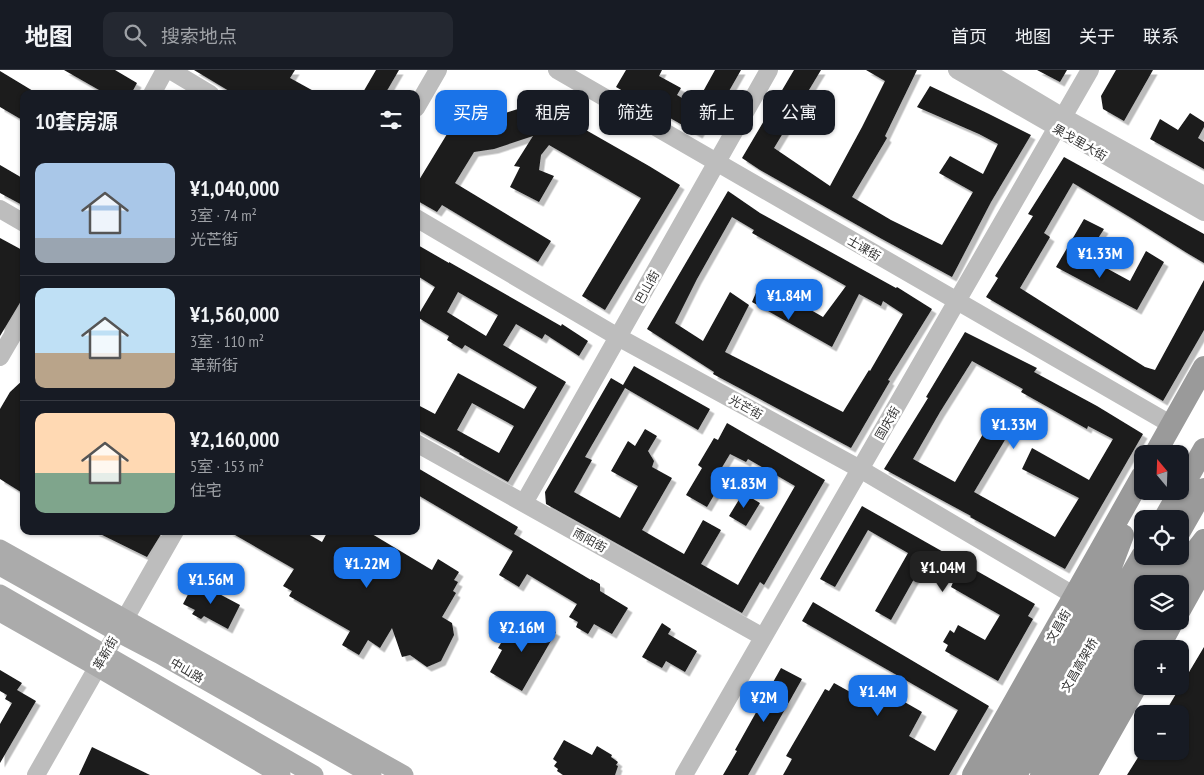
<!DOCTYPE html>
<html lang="zh">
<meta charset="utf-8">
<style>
:root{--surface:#171b24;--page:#242831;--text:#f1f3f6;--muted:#9ea1a6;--line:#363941;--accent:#1a73e8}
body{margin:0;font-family:"PT Sans Narrow","Noto Sans SC",sans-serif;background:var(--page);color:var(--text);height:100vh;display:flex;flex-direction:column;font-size:19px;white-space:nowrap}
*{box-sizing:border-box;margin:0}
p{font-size:16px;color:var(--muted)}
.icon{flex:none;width:28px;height:28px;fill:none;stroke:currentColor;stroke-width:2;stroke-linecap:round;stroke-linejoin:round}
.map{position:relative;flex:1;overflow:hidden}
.panel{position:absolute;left:20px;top:20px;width:400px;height:445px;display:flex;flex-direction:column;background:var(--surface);border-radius:10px;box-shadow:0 1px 4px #0004}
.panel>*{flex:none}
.guide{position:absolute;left:435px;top:20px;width:475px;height:45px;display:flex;gap:10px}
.needle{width:32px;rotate:341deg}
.buttons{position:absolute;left:1134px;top:375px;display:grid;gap:10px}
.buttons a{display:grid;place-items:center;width:55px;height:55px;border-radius:10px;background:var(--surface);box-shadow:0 1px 4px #0004;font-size:25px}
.price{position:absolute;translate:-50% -42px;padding:0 11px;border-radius:10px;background:var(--accent);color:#fff;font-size:16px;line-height:32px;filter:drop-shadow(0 1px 2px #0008)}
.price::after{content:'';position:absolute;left:50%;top:30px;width:15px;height:11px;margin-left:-8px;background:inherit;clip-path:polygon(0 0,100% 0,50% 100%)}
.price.current{background:#222;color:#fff}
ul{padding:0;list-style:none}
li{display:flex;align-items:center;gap:15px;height:125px;padding:0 15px}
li+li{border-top:1px solid var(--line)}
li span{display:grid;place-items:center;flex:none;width:140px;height:100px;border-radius:10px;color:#555}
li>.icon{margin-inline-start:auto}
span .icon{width:60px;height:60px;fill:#fffc;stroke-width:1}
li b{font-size:21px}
h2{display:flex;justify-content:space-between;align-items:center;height:60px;padding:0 15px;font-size:21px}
.tag{padding:0 18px;border-radius:10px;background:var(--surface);box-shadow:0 1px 4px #0004;font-size:18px;line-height:45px}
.tag.current{background:var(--accent);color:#fff}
header{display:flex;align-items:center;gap:30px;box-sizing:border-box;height:70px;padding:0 25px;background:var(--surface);border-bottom:1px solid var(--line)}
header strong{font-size:24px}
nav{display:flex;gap:28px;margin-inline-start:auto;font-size:18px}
.search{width:350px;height:45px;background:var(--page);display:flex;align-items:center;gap:12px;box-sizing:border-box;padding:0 18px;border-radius:10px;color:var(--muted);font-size:19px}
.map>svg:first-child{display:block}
.building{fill:#1a1a1a;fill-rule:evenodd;filter:url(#shadow)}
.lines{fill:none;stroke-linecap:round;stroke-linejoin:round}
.secondary{stroke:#bdbdbd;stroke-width:18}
.primary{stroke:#ababab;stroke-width:19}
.highway{stroke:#9a9a9a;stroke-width:22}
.labels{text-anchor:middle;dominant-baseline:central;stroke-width:5;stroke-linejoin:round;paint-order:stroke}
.street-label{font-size:12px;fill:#333;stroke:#fff}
</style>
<header>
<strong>地图</strong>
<div class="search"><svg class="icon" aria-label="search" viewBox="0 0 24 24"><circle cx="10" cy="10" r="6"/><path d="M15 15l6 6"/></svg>搜索地点</div>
<nav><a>首页</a><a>地图</a><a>关于</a><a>联系</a></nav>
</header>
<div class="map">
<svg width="1204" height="705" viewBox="0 0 1204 705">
<defs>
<filter id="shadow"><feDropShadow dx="4.5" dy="4.5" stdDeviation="0" flood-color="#0004"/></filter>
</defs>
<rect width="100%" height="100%" fill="#fff"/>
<path class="building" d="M64,0H115L137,13L131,24H106Z
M194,0H295L290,8L319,24H234Z
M376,0H399L385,24H362Z
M626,0H662L659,6L681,18L677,25L695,36L715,0H741L713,49L708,48L698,64L616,17Z
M794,0H821L774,78L830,116L862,57L885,11L866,0H917L885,66L887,68L852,127L891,150L942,175L973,122L939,103L950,86L983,104L998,74L979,64L917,37L930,16L989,44L1031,65L991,132L952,207L882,169L760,100L742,88Z
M1037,0H1067L1060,12Z
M1116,0H1153L1124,51L1103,39L1101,26Z
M0,1L38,24H24V51L0,37Z
M528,27L649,96L680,115L605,240L582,226L641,128L549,75L541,85L539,100L554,106L539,132L510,117L520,97L514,96L533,66L494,79L474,82L455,113L551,171L538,192L442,135L437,142L416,130V115L458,46L474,53L518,39Z
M1190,43L1204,52V57L1198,68L1204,72V99L1150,69L1160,49L1178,60Z
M1064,87L1204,164V193L1187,183L1133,149L1073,113L1044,163L1050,167L1020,218L1145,297L1155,300L1204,210V260L1163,331L986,227L998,208L995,206L1033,146L1028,144Z
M0,95L24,109V136L0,123Z
M728,121L760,143L896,218L897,217L932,239L888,310L890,311L851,378L713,304L714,302L647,259ZM732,147L754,160L752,163L846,216L823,247L761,211L752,232L832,277L859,224L881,236L883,231L903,244L870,301L869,300L843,342L725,282L749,235L730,222L703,271L675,253L697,209Z
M1084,149L1104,159L1086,187L1130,211L1146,181L1164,192L1137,240L1056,197Z
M0,168L24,181V226L0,266Z
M416,174L449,193V192L561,256L562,254L588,271L579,286L545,264L542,269L516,254L503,275L566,312L508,412L459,384L460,383L416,359V334L435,344L458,303L524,339L537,317L465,275L462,279L447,270L449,266L417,247L435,217L416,205ZM458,222L498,245L486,266L447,242ZM472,333L514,356L499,383L457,360Z
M965,262L1037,298L1034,302L1097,336L1143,364L1065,499L970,447L971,446L884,399L928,328L926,327ZM972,291L1023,319L1021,322L1087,359L1088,356L1113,369L1089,410L1032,378L1022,399L1079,428L1055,467L974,422L1012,358L993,347L955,412L913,389L940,342Z
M634,296L710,339L698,360L625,318L585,387L592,390L574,422L620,448L638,416L611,401L628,371L635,376L645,359L657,366L648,381L654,391L652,397L672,408L642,460L684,484L703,450L721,460L701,494L738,515L795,416L748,389L746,392L730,384L718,404L724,408L707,437L686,425L702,398L698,395L714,368L718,370L727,353L825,410L764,515L760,512L742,543L546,434L545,422L611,308L623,315Z
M24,309V424L0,409V339L10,322Z
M416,397L518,457L514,464L591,510V509L600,514V521L628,538L612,564L594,554L588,564L576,557L578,552L569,547L577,534L527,504L519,517L499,505L513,481L416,424Z
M743,423L760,433L746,456L729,446Z
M862,436L1035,534L1028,546L1033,549L998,611L945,581L948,575L943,572L950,560L954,563L958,555L985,570L1000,545L951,517L954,510L923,493L891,550L875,541L908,483L868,460L835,517L820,509Z
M94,461H163L147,487Z
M228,461H303L322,472L328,461H367L432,500L438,489L459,502L454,510L458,512L453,521L456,523L442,547L452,553L454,565L441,591L427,597L410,585L402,587L392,558L380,578L368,570L359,585L342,575L350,561L289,526L292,521L283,516L294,499Z
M195,511L240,535L228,559L204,546L201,549L192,544L195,540L183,534Z
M813,532L989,636L949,705H783L792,689L786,686L825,619L829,621L834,613L852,623L861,607L922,642L909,666L935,681L958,640L802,551Z
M526,545L556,562L522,621L490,602L502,580L498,578L506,565L512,569Z
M662,553L671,559L668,564L697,581L685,602L666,591L662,598L642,587Z
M1204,577V705H1127L1142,681H1180V644H1164Z
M781,598L802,609L748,705H723L737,681L735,680Z
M0,600L22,613L17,620L36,631L0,693V654L12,633L5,629L7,625L0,621Z
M564,670L592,685L597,676L612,685L611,687L618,692L616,695L618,696L615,705H563L557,701L558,699L554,696L557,692L553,689Z
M92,677L150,705H79Z"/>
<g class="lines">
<path class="secondary" d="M170,0L210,24
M557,0L1172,355
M957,0L1204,142
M984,0L1063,47L1204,125
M152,24L165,0
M416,38L438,0
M0,139L24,153
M416,148L618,267L860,399L1075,526
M0,287L24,246
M416,373L763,567
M524,433L769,0
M36,705L175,461
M684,705L1090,0"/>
<path class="primary" d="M0,479L404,705
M0,496L117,562L159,584L372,705
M0,524L314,705
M0,542L97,597L281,705"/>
<path class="highway" d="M1155,384L1204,297
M1180,421L1204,379
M1164,449L1180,421
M1180,461L1204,419
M1150,514L1166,486
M1174,514L1186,493L1204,470
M1180,540L1204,497
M1158,579L1173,551
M973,705L1142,406
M992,705L1112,494L1123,465
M1016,705L1142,486
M1041,705L1142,527
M1065,705L1153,551
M1086,705L1142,606"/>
</g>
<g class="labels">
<g class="street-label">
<text transform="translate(1080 72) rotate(30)">果戈里大街</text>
<text transform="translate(864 178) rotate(30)">士课街</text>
<text transform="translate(647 217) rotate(-61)">巴山街</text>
<text transform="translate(746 337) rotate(29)">光芒街</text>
<text transform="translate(887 353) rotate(-60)">国庆街</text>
<text transform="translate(590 470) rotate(29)">雨阳街</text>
<text transform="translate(1058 556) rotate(-60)">文昌街</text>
<text transform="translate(105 583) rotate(-60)">革新街</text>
<text transform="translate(1079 595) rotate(-60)">文昌高架桥</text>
<text transform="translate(187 600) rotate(30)">中山路</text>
</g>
</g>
</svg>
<div class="buttons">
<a><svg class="needle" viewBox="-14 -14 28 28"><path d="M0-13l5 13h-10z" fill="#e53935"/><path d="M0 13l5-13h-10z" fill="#9ea1a6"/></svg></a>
<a><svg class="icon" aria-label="locate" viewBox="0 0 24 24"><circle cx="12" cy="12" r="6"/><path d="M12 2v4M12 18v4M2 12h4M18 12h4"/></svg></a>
<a><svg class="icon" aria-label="layers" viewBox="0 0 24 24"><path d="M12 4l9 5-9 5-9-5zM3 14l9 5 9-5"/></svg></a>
<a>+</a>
<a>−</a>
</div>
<b class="price" style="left:1100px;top:209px">¥1.33M</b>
<b class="price" style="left:789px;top:251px">¥1.84M</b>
<b class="price" style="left:1014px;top:380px">¥1.33M</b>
<b class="price" style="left:744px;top:439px">¥1.83M</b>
<b class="price" style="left:367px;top:519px">¥1.22M</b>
<b class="price current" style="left:943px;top:523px">¥1.04M</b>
<b class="price" style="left:211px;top:535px">¥1.56M</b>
<b class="price" style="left:522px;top:583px">¥2.16M</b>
<b class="price" style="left:878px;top:647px">¥1.4M</b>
<b class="price" style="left:764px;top:653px">¥2M</b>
<div class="guide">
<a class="tag current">买房</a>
<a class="tag">租房</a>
<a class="tag">筛选</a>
<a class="tag">新上</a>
<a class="tag">公寓</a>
</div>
<section class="panel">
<h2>10套房源<svg class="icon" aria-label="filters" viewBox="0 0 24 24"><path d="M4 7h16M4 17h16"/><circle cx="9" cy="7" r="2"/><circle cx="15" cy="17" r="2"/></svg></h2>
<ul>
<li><span style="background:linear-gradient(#a9c7e8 75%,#9aa5b1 0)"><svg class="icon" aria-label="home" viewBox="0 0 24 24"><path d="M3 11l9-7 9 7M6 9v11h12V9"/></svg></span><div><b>¥1,040,000</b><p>3室 · 74 m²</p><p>光芒街</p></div></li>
<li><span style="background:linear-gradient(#bfe0f5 65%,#b9a48a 0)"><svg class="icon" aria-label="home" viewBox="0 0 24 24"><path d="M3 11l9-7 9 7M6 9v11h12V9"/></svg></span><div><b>¥1,560,000</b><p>3室 · 110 m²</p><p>革新街</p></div></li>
<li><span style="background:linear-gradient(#ffd9b3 60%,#7fa58c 0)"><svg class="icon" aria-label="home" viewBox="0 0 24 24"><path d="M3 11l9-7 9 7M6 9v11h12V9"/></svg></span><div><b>¥2,160,000</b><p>5室 · 153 m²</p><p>住宅</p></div></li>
</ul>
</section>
</div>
